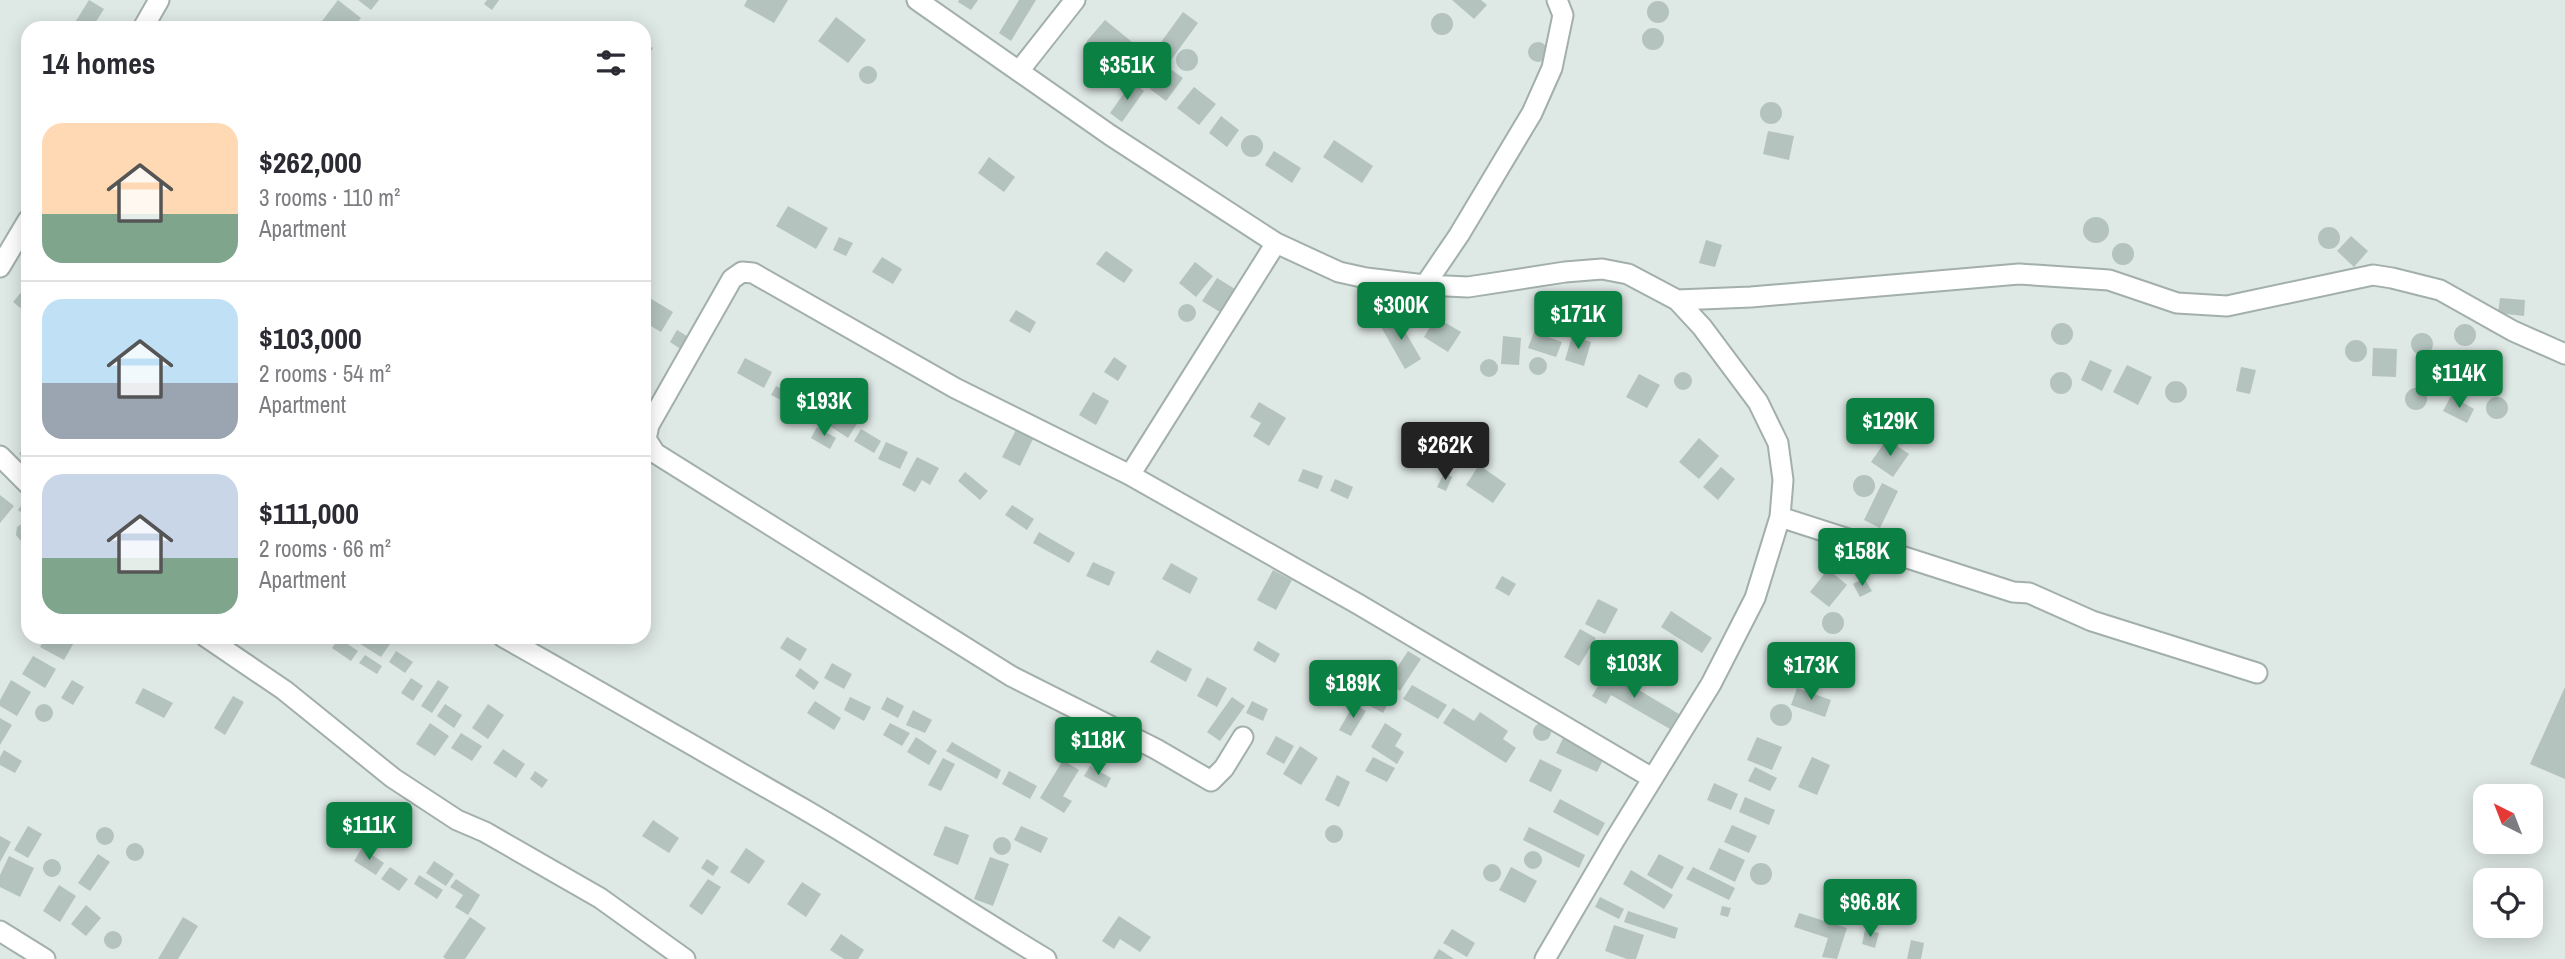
<!DOCTYPE html>
<meta charset="utf-8">
<style>
:root{--surface:#fff;--page:#f2f2f3;--text:#2b2b33;--muted:#7c7c81;--line:#e1e1e2;--accent:#0b8043}
body{margin:0;font-family:"Archivo Narrow",sans-serif;background:var(--page);color:var(--text);height:100vh;display:flex;flex-direction:column;font-size:26px;white-space:nowrap}
*{box-sizing:border-box;margin:0}
p{font-size:23px;color:var(--muted)}
.icon{flex:none;width:38px;height:38px;fill:none;stroke:currentColor;stroke-width:2;stroke-linecap:round;stroke-linejoin:round}
.map{position:relative;flex:1;overflow:hidden}
.panel{position:absolute;left:21px;top:21px;width:630px;height:623px;display:flex;flex-direction:column;background:var(--surface);border-radius:21px;box-shadow:0 4px 18px #0003}
.panel>*{flex:none}
.needle{width:46px;rotate:318deg}
.fabs{position:absolute;left:2473px;top:784px;display:grid;gap:14px}
.fabs a{display:grid;place-items:center;width:70px;height:70px;border-radius:14px;background:var(--surface);box-shadow:0 4px 18px #0003;font-size:35px}
.price{position:absolute;translate:-50% -60px;padding:0 16px;border-radius:7px;background:var(--accent);color:#fff;font-size:23px;line-height:46px;filter:drop-shadow(0 2px 4px #0008)}
.price::after{content:'';position:absolute;left:50%;top:42px;width:21px;height:16px;margin-left:-10px;background:inherit;clip-path:polygon(0 0,100% 0,50% 100%)}
.price.selected{background:#222;color:#fff}
ul{padding:0;list-style:none}
li{display:flex;align-items:center;gap:21px;height:175px;padding:0 21px}
li+li{border-top:2px solid var(--line)}
li span{display:grid;place-items:center;flex:none;width:196px;height:140px;border-radius:21px;color:#555}
li>.icon{margin-inline-start:auto}
span .icon{width:84px;height:84px;fill:#fffc;stroke-width:1}
li b{font-size:30px}
h2{display:flex;justify-content:space-between;align-items:center;height:84px;padding:0 21px;font-size:30px}
.map>svg:first-child{display:block}
.building{fill:#b4c3be}
.lines{fill:none;stroke-linecap:round;stroke-linejoin:round}
.street-casing{stroke:#a2afab;stroke-width:23}
.street{stroke:#fff;stroke-width:19}
</style>
<div class="map">
<svg width="2565" height="959" viewBox="0 0 2565 959">
<rect width="100%" height="100%" fill="#dee8e4"/>
<path class="building" d="M89,0L104,9L92,28H74L72,27Z
M338,0L361,18L353,28H323L319,25Z
M358,0H379L371,10Z
M487,0H499L492,10L484,4Z
M747,0H788L774,23L744,6Z
M959,0H978L971,10L958,2Z
M1019,0H1036L1011,41L999,33Z
M1452,0H1481L1487,5L1474,19Z
M1647 12a11 11 0 1 1 22 0a11 11 0 1 1-22 0Z
M1183,12L1198,23L1171,60L1156,49Z
M1431 24a11 11 0 1 1 22 0a11 11 0 1 1-22 0Z
M836,17L866,40L848,63L818,41Z
M1105,20L1132,42L1113,64L1086,42Z
M1642 39a11 11 0 1 1 22 0a11 11 0 1 1-22 0Z
M1528 52a10 10 0 1 1 20 0a10 10 0 1 1-20 0Z
M644,43L653,48L644,63Z
M1143,47L1163,62L1145,84L1126,70Z
M1176 60a11 11 0 1 1 22 0a11 11 0 1 1-22 0Z
M859 75a9 9 0 1 1 18 0a9 9 0 1 1-18 0Z
M1166,66L1183,78L1166,101L1150,89Z
M1132,82L1144,91L1122,122L1110,113Z
M1194,87L1216,104L1199,125L1177,108Z
M1760 113a11 11 0 1 1 22 0a11 11 0 1 1-22 0Z
M1221,116L1239,130L1227,147L1209,133Z
M1768,131L1794,136L1789,160L1763,154Z
M1241 146a11 11 0 1 1 22 0a11 11 0 1 1-22 0Z
M1334,140L1373,166L1362,183L1323,157Z
M1274,151L1301,168L1292,183L1265,165Z
M989,157L1015,177L1004,192L978,173Z
M788,206L828,228L816,249L776,226Z
M2083 230a13 13 0 1 1 26 0a13 13 0 1 1-26 0Z
M2318 238a11 11 0 1 1 22 0a11 11 0 1 1-22 0Z
M2351,236L2368,251L2354,267L2337,251Z
M839,237L853,243L846,256L833,250Z
M1706,240L1722,245L1715,267L1699,263Z
M2112 254a11 11 0 1 1 22 0a11 11 0 1 1-22 0Z
M1106,251L1133,270L1124,283L1096,264Z
M882,257L902,269L893,284L872,272Z
M1195,262L1213,276L1196,297L1179,283Z
M1217,278L1235,289L1220,312L1202,301Z
M23,290L28,294V314L13,302Z
M648,297L673,312L661,332L644,322V303Z
M2500,298L2525,300L2524,316L2498,313Z
M1178 313a9 9 0 1 1 18 0a9 9 0 1 1-18 0Z
M1016,310L1036,322L1030,333L1009,321Z
M1396,316L1421,359L1405,369L1380,325Z
M1436,317L1461,332L1448,352L1424,337Z
M2051 334a11 11 0 1 1 22 0a11 11 0 1 1-22 0Z
M2454 335a11 11 0 1 1 22 0a11 11 0 1 1-22 0Z
M677,330L690,338L682,350L670,342Z
M1534,332L1562,342L1556,357L1528,348Z
M2411 344a11 11 0 1 1 22 0a11 11 0 1 1-22 0Z
M1503,336L1521,338L1519,365L1501,364Z
M1572,336L1591,342L1584,366L1565,360Z
M2345 351a11 11 0 1 1 22 0a11 11 0 1 1-22 0Z
M2373,348L2397,349L2396,377L2372,376Z
M2447 365a11 11 0 1 1 22 0a11 11 0 1 1-22 0Z
M1529 366a9 9 0 1 1 18 0a9 9 0 1 1-18 0Z
M1114,357L1127,366L1118,381L1104,372Z
M745,358L772,372L764,388L737,373Z
M1480 368a9 9 0 1 1 18 0a9 9 0 1 1-18 0Z
M2090,360L2112,370L2102,391L2081,380Z
M2127,365L2152,377L2138,405L2113,392Z
M2241,367L2256,370L2250,394L2236,391Z
M1674 381a9 9 0 1 1 18 0a9 9 0 1 1-18 0Z
M2050 383a11 11 0 1 1 22 0a11 11 0 1 1-22 0Z
M1639,374L1660,385L1647,408L1626,397Z
M2165 392a11 11 0 1 1 22 0a11 11 0 1 1-22 0Z
M776,386L798,398L793,406L771,395Z
M2405 399a11 11 0 1 1 22 0a11 11 0 1 1-22 0Z
M1093,392L1109,401L1096,425L1079,415Z
M2451,396L2474,409L2467,423L2443,411Z
M2486 408a11 11 0 1 1 22 0a11 11 0 1 1-22 0Z
M1259,402L1286,418L1269,446L1253,436L1261,423L1250,417Z
M805,406L821,413L817,421L802,415Z
M837,409L858,422L848,438L827,424Z
M817,427L836,438L830,449L811,438Z
M861,429L881,441L874,453L854,441Z
M1016,430L1033,439L1020,466L1002,457Z
M1699,438L1719,456L1699,479L1679,462Z
M1887,439L1909,454L1893,477L1871,462Z
M28,442V461L19,454Z
M886,442L908,452L900,469L878,459Z
M917,457L939,468L930,485L922,480L915,492L902,485Z
M1479,465L1506,484L1493,503L1466,485Z
M1721,467L1735,479L1718,500L1703,487Z
M1303,469L1323,476L1318,489L1298,481Z
M965,472L988,491L980,500L958,481Z
M1444,473L1452,477L1446,491L1437,487Z
M1853 486a11 11 0 1 1 22 0a11 11 0 1 1-22 0Z
M1335,479L1353,487L1348,499L1330,491Z
M1882,483L1898,491L1880,528L1864,520Z
M0,495L14,506L0,523Z
M25,500L28,503L26,516L18,510Z
M1012,505L1034,519L1027,530L1005,515Z
M23,523H28V541L20,540L16,535L17,527Z
M1039,532L1075,553L1069,563L1033,543Z
M1093,562L1115,572L1109,586L1086,576Z
M1171,563L1198,578L1190,594L1162,579Z
M1828,569L1847,585L1829,607L1810,592Z
M1273,570L1292,580L1276,610L1257,600Z
M1502,576L1516,584L1509,596L1495,588Z
M1864,578L1872,591L1860,597L1853,584Z
M1598,599L1618,609L1605,634L1585,624Z
M1671,611L1712,638L1702,653L1661,627Z
M1822 623a11 11 0 1 1 22 0a11 11 0 1 1-22 0Z
M1580,629L1596,638L1579,666L1564,657Z
M46,637H72L76,639L64,660L40,647Z
M360,637H386L392,641L381,657L357,642Z
M787,637L807,649L800,661L780,648Z
M339,638L358,651L351,661L332,648Z
M1258,641L1280,654L1275,663L1253,650Z
M1157,650L1192,669L1186,682L1150,662Z
M396,651L413,662L405,673L389,662Z
M1408,651L1421,659L1400,691L1387,683Z
M365,655L382,666L377,674L359,663Z
M33,656L56,669L45,688L22,674Z
M832,663L852,674L844,689L824,678Z
M1340,665L1355,676L1338,698L1323,686Z
M800,668L819,682L814,690L795,676Z
M1607,671L1679,714L1670,729L1611,695L1606,704L1592,696Z
M1207,677L1227,688L1217,707L1197,696Z
M411,678L423,686L413,701L401,693Z
M11,680L31,692L17,716L0,706V700Z
M72,680L84,687L73,705L61,698Z
M438,680L449,687L432,713L421,706Z
M1371,683L1393,694L1383,713L1361,701Z
M1412,685L1447,705L1438,719L1403,699Z
M2565,687V779L2530,764Z
M143,688L173,703L164,718L135,703Z
M1797,688L1831,700L1825,717L1791,705Z
M233,696L244,702L225,735L214,728Z
M850,697L871,707L864,721L844,710Z
M887,697L904,706L898,718L881,709Z
M1232,697L1245,706L1220,741L1207,732Z
M815,701L841,718L834,730L807,713Z
M1252,701L1268,709L1263,721L1246,713Z
M35 713a9 9 0 1 1 18 0a9 9 0 1 1-18 0Z
M445,704L462,715L454,728L437,716Z
M488,704L504,715L488,739L472,728Z
M1354,704L1366,711L1351,736L1339,730Z
M1770 715a11 11 0 1 1 22 0a11 11 0 1 1-22 0Z
M1453,708L1474,721L1480,712L1508,731L1503,739L1516,748L1506,763L1443,723Z
M913,710L932,720L925,733L906,725Z
M0,718L12,725L0,745Z
M1533 732a9 9 0 1 1 18 0a9 9 0 1 1-18 0Z
M430,723L449,736L435,756L416,744Z
M890,723L910,733L902,746L883,735Z
M1385,723L1402,734L1395,746L1404,752L1397,764L1371,747Z
M461,733L482,746L472,761L451,748Z
M1276,736L1294,746L1284,764L1266,754Z
M1564,736L1605,756L1597,772L1556,753Z
M916,737L937,751L929,765L907,752Z
M1757,737L1782,747L1772,770L1747,760Z
M952,742L1001,770L997,779L946,751Z
M1300,746L1318,758L1301,785L1283,774Z
M503,749L525,764L516,778L493,763Z
M4,750L22,761L15,773L0,765V757Z
M1373,757L1395,768L1387,782L1365,771Z
M1812,757L1830,765L1817,795L1798,787Z
M943,758L955,764L941,791L928,785Z
M1540,759L1562,770L1551,792L1529,781Z
M1063,760L1079,770L1063,796L1072,801L1064,813L1040,798Z
M1090,766L1111,778L1106,788L1084,776Z
M1755,767L1777,778L1770,791L1748,781Z
M535,771L548,780L542,788L530,779Z
M1009,771L1037,786L1030,799L1002,784Z
M1337,775L1350,782L1339,807L1325,800Z
M1714,783L1738,794L1731,810L1707,800Z
M1745,797L1775,810L1769,825L1739,812Z
M1560,799L1605,823L1598,836L1553,812Z
M653,820L679,838L669,853L642,836Z
M1325 834a9 9 0 1 1 18 0a9 9 0 1 1-18 0Z
M1732,825L1757,836L1749,853L1724,842Z
M28,826L42,834L28,858L14,850Z
M945,826L969,835L958,865L933,855Z
M1021,826L1048,838L1041,853L1014,840Z
M96 836a9 9 0 1 1 18 0a9 9 0 1 1-18 0Z
M1529,827L1585,855L1579,868L1523,840Z
M0,836L11,842L0,862Z
M993 846a9 9 0 1 1 18 0a9 9 0 1 1-18 0Z
M126 852a9 9 0 1 1 18 0a9 9 0 1 1-18 0Z
M362,848L384,863L376,875L354,861Z
M746,848L765,861L749,884L730,872Z
M1719,848L1745,860L1735,882L1709,869Z
M1524 860a9 9 0 1 1 18 0a9 9 0 1 1-18 0Z
M98,854L110,862L90,891L78,883Z
M1659,854L1684,867L1672,889L1647,875Z
M9,856L34,868L20,897L0,887V875Z
M990,857L1009,864L993,906L974,899Z
M43 868a9 9 0 1 1 18 0a9 9 0 1 1-18 0Z
M707,859L719,867L713,876L701,868Z
M434,861L454,874L446,886L426,873Z
M1750 874a11 11 0 1 1 22 0a11 11 0 1 1-22 0Z
M1483 873a9 9 0 1 1 18 0a9 9 0 1 1-18 0Z
M390,867L408,879L399,891L381,879Z
M1511,867L1537,881L1525,903L1499,890Z
M1693,867L1735,888L1729,900L1686,879Z
M1631,870L1673,895L1664,909L1623,884Z
M419,875L443,890L437,899L414,884Z
M456,879L480,895L468,915L455,907L463,895L450,887Z
M708,879L721,887L702,915L689,906Z
M802,882L821,894L806,917L787,904Z
M59,885L76,896L60,922L43,911Z
M1600,897L1624,909L1619,919L1595,907Z
M86,905L101,918L86,936L71,924Z
M1722,906L1731,908L1728,917L1720,915Z
M1628,911L1678,928L1675,939L1624,922Z
M1799,913L1847,928L1837,959L1822,957L1828,938L1794,927Z
M1119,916L1151,937L1140,952L1120,939L1114,949L1102,941Z
M183,917L198,926L178,959H158Z
M470,917L486,928L465,959H446L443,957Z
M1614,925L1644,935L1636,959H1627L1605,951Z
M1452,929L1475,943L1467,957L1443,943Z
M1865,930L1879,933L1875,948L1862,944Z
M104 940a9 9 0 1 1 18 0a9 9 0 1 1-18 0Z
M841,934L864,950L858,959H844L830,950Z
M1911,940L1924,943L1921,959H1907Z
M1439,949L1454,959H1433Z"/>
<g class="lines">
<g class="street-casing">
<path id="street" d="M917,0L1110,135L1276,243L1339,272L1366,278L1425,285L1468,287L1565,272L1602,269L1628,274L1677,300L1702,327L1758,402L1778,443L1783,480L1780,517L1755,598L1711,684L1614,841L1545,959
M143,28L159,0
M1019,71L1075,0
M0,267L28,220
M1425,285L1459,235L1532,113L1552,68L1563,15L1557,0
M1677,300L1751,297L2019,274L2109,280L2177,303L2227,306L2373,275L2392,278L2440,290L2513,331L2565,354
M0,456L28,484
M1130,475L1276,243
M1780,517L2013,592L2029,593L2092,621L2257,673
M206,637L284,690L393,778L457,820L485,832L600,898L685,959
M503,637C603,693 702,751 802,808C885,856 964,910 1046,959
M1243,737L1224,768L1211,781L1156,749L1011,676L655,453L646,439L649,425L732,279L742,272L753,273L955,388L1130,475L1358,604L1652,778
M0,931L45,959"/>
</g>
<use href="#street" class="street"/>
</g>
</svg>
<div class="fabs">
<a><svg class="needle" viewBox="-14 -14 28 28"><path d="M0-13l5 13h-10z" fill="#e53935"/><path d="M0 13l5-13h-10z" fill="#7c7c81"/></svg></a>
<a><svg class="icon" aria-label="locate" viewBox="0 0 24 24"><circle cx="12" cy="12" r="6"/><path d="M12 2v4M12 18v4M2 12h4M18 12h4"/></svg></a>
</div>
<b class="price" style="left:1127px;top:102px">$351K</b>
<b class="price" style="left:1401px;top:342px">$300K</b>
<b class="price" style="left:1578px;top:351px">$171K</b>
<b class="price" style="left:2459px;top:410px">$114K</b>
<b class="price" style="left:824px;top:438px">$193K</b>
<b class="price" style="left:1890px;top:458px">$129K</b>
<b class="price selected" style="left:1445px;top:482px">$262K</b>
<b class="price" style="left:1862px;top:588px">$158K</b>
<b class="price" style="left:1634px;top:700px">$103K</b>
<b class="price" style="left:1811px;top:702px">$173K</b>
<b class="price" style="left:1353px;top:720px">$189K</b>
<b class="price" style="left:1098px;top:777px">$118K</b>
<b class="price" style="left:369px;top:862px">$111K</b>
<b class="price" style="left:1870px;top:939px">$96.8K</b>
<section class="panel">
<h2>14 homes<svg class="icon" aria-label="filters" viewBox="0 0 24 24"><path d="M4 7h16M4 17h16"/><circle cx="9" cy="7" r="2"/><circle cx="15" cy="17" r="2"/></svg></h2>
<ul>
<li><span style="background:linear-gradient(#ffd9b3 65%,#7fa58c 0)"><svg class="icon" aria-label="home" viewBox="0 0 24 24"><path d="M3 11l9-7 9 7M6 9v11h12V9"/></svg></span><div><b>$262,000</b><p>3 rooms · 110 m²</p><p>Apartment</p></div></li>
<li><span style="background:linear-gradient(#bfe0f5 60%,#9aa5b1 0)"><svg class="icon" aria-label="home" viewBox="0 0 24 24"><path d="M3 11l9-7 9 7M6 9v11h12V9"/></svg></span><div><b>$103,000</b><p>2 rooms · 54 m²</p><p>Apartment</p></div></li>
<li><span style="background:linear-gradient(#c9d6e8 60%,#7fa58c 0)"><svg class="icon" aria-label="home" viewBox="0 0 24 24"><path d="M3 11l9-7 9 7M6 9v11h12V9"/></svg></span><div><b>$111,000</b><p>2 rooms · 66 m²</p><p>Apartment</p></div></li>
</ul>
</section>
</div>
